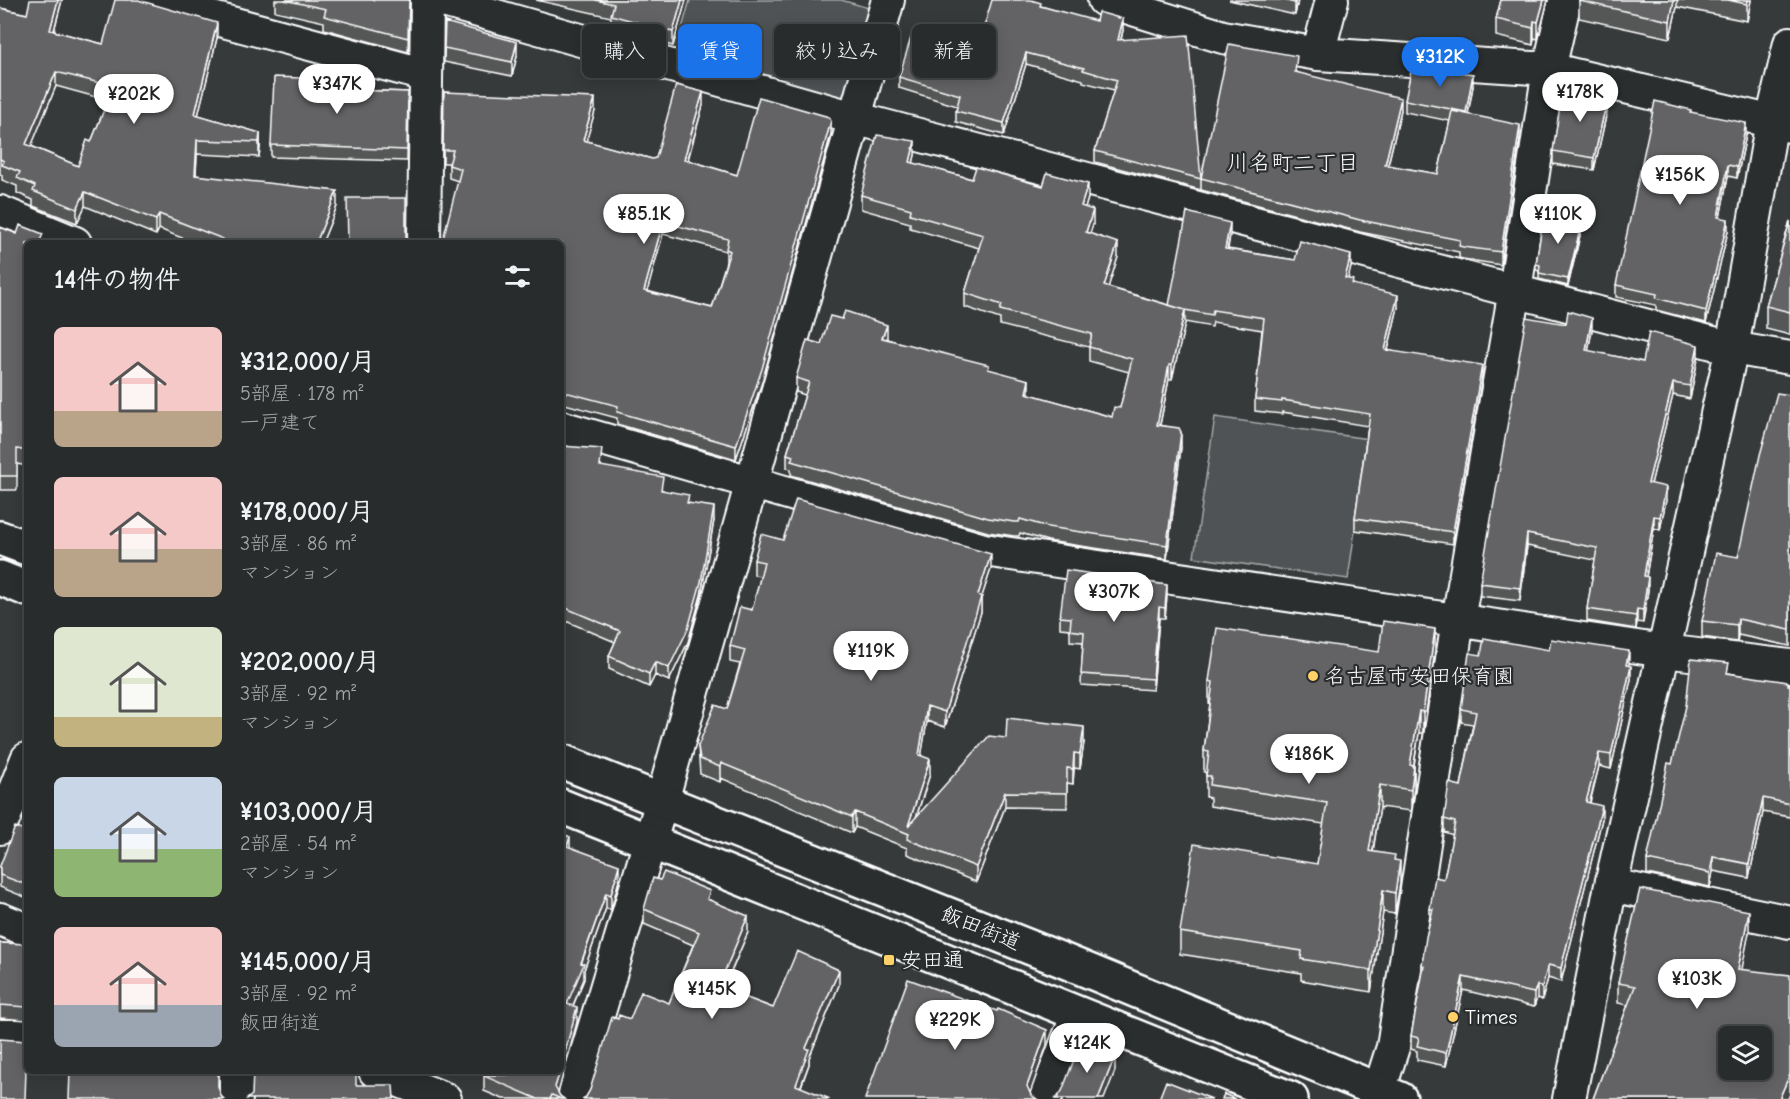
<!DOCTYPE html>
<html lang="ja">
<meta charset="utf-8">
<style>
:root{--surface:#292c2c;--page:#353838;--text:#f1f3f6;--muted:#a5a7a9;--line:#454848;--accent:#1a73e8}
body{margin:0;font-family:"Comic Neue","Klee One",sans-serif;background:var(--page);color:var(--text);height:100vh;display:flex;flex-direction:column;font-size:22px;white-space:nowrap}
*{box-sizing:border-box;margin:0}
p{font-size:20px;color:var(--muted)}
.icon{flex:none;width:33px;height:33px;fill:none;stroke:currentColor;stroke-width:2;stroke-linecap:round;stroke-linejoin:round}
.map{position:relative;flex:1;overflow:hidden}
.panel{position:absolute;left:24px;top:240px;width:540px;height:834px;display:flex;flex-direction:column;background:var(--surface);border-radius:9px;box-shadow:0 3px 15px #0003,0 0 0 2px var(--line)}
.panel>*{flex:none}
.hud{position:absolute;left:582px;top:24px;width:570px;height:54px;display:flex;gap:12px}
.fabs{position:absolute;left:1718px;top:1026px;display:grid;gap:12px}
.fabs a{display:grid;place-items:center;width:54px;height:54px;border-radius:9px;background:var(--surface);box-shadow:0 3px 15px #0003,0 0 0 2px var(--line);font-size:30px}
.price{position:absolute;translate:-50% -51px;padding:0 14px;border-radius:21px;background:#fff;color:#222;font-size:20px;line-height:39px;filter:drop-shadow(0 2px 3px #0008)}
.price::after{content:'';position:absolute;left:50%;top:36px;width:18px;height:14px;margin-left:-9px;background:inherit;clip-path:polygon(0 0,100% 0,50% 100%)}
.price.on{background:var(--accent);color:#fff}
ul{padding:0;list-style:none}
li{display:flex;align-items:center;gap:18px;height:150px;padding:0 30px}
li span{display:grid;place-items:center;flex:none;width:168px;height:120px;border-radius:9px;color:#555}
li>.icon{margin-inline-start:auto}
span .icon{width:72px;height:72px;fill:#fffc;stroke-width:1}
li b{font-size:26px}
h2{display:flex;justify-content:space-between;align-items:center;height:72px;padding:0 30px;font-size:26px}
.chip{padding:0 21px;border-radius:9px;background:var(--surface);box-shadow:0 3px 15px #0003,0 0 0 2px var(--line);font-size:21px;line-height:54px}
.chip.on{background:var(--accent);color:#fff}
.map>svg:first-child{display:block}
.park{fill:#505354;stroke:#a8a9aa;stroke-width:1.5}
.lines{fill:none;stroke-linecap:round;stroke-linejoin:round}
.minor-casing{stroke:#fff;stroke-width:36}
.highway-casing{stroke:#fff;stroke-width:38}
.minor{stroke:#2a2d2e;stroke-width:32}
.highway{stroke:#2a2d2e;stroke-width:33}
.wall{fill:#555657;stroke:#fff;stroke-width:1.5;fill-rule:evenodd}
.shaded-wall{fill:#454647;stroke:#fff;stroke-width:1.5}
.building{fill:#636465;stroke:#fff;stroke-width:1.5;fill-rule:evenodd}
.poi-dot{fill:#ffd166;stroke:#2a2d2e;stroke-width:2}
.labels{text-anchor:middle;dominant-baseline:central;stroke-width:4.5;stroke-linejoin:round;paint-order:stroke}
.poi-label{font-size:21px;fill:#fff;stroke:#2a2d2e;text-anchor:start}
.street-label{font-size:21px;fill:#fff;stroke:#2a2d2e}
.neighbourhood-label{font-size:22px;fill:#fff;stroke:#2a2d2e}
</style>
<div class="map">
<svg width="1790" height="1099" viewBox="0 0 1790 1099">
<rect width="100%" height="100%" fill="#373a3b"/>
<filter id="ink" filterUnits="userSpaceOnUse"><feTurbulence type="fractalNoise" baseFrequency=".0167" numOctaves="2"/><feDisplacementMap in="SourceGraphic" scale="12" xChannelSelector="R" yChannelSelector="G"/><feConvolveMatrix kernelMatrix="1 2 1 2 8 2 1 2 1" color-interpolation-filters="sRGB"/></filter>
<g filter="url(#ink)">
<path class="park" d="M690,0H841L872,9L845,103L675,53Z
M1215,417L1368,439L1348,579L1194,557Z"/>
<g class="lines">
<g class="minor-casing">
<path id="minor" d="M145,0L426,75
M440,0L854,118L1732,348L1790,358
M1104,0L1223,37L1318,54L1549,69L1790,126
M1318,54L1332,0
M0,212L75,243
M424,243L427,0
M561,427L984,550L1664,651L1790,666
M0,828L27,759
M1611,885L1790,922
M0,919L27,930
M0,1036H27
M375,1071L445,1099
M1379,1091L1393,1047L1458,620L1515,290L1549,69L1565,0
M236,1099V1071
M573,1099L662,801L888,0
M1045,1099L1078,1014
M1569,1099L1611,885L1732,348L1772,121L1790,43"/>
</g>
<g class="highway-casing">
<path id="highway" d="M0,538L27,548
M0,578L27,589
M561,761L1062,960L1400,1099
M561,806L1291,1099"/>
</g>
<use href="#minor" class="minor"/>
<use href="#highway" class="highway"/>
</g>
<path class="wall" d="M62,0L54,31L103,44L217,38L198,115L260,133V147L259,157L197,154L196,175L337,206L322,243H195L159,229L156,235L85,206L77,223L33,206V200L17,193V186L2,180V175L0,174V8L27,14ZM56,86L107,100V103L91,142L78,166L31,146Z
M275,0H409L408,52L324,29V22L275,11Z
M536,0H686L673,46L611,29V17Z
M1229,0H1298L1295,15Z
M1501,0H1548L1538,39L1534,38L1533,45L1496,36V19Z
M1579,0H1751L1747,21L1677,7L1670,38L1579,18Z
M1041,6L1123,30L1121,40L1201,179V190L1095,162V151L1114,90L1083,82V80L1026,64L1004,135L956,122V111L957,106L899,88V77L977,50Z
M445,22L517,56L512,76L444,62Z
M1296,72L1401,110L1388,165L1438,174L1450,121L1405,112V100L1473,86L1468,114L1520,138L1501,265L1463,259L1459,258V252L1360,232L1201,190V178Z
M354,90L408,92L407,161L271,157V145Z
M444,92L595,111L586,141L652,159L656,158L703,105L688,160L737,175L831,134L762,382L736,459L617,424V418L561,403V243L458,181L449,178V163H443ZM663,234L726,251V262L712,308L647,291Z
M1608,107L1594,170L1553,164V151Z
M1691,112L1746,135L1737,178L1728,176L1720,217L1728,231L1706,323L1656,310V305L1616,297V285Z
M915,155L913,163L972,179L1043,186L1088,198L1085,208L1093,224L1090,233L1118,257L1108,287L1169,305L1230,235L1228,249L1295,260L1351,267L1348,278L1353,284L1398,307L1388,350L1482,377L1453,544L1355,530V518L1368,426L1282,412V414L1255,411V399L1262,330L1213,322L1212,327L1185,322L1172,379H1169L1160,425L1181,447L1167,559L1048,541L1020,533L1019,536H1014L988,532L791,475V469L787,468V454L805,395L796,392V378L821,344L887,339L989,370L1029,394L1112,417L1120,408L1129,372L1089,361V347L1000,325V319L965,307V293L979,248L910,228V223L861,209V195Z
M1790,221V335L1766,329V306Z
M0,227L43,242L27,243V466L17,464V490H0Z
M1582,227L1568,286L1539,279V271L1536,270V264Z
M1592,330L1588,351L1643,362L1698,358L1690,399L1673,395L1651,484L1666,500L1660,530L1654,528L1646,577L1648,590L1643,623L1637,622L1636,629L1587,621V609L1595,560L1527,546L1520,601L1480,596V583Z
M1790,395V646L1738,635L1737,642L1702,637V621L1738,557Z
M561,446L601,466L663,490L689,503L714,520L701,595L688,642L669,681L655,675L649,687L609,669V656L615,642L561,619Z
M783,540L991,569L981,599V612L945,727L927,721L921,756L930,774L916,818L1006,738L1084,742L1080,769L1074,768L1073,784L1067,783V808L1005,807L976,882L907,854V848L855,827L852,833L721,778L720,782L700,774L698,746L727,709L740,664L730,662V646L752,610L761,576L754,575V560Z
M1167,595L1165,618H1159L1153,690L1081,685L1083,642L1070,641V629L1060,628V617Z
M1435,650L1423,733H1419L1414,766V787L1411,811L1380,807L1373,852L1395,860L1400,883L1395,914L1383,912L1371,992L1301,980V973L1180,954V932L1317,864L1324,824L1210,806V798L1206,797V773L1204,772V751L1210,703H1209V681L1379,652Z
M1481,655L1628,665L1631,679L1611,769L1599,766L1590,803L1602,819L1561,982L1548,978L1542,1000L1537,998L1534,1007L1463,990L1446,1066L1417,1060V1051L1411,1049V1036L1422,979V965L1430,921V909L1444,879L1453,835L1444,832V819L1461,786L1473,724L1461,722V709Z
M1729,673L1790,685V817L1763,812L1749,878L1713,871L1710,887L1647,874V860L1672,764Z
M27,832V898L0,887V866Z
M570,848L619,880L611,910L606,908L584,970V979L573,1006L577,1022L558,1093L560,1096L564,1099H503L484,1091V1076H489L477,1071H561Z
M710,900L748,932L724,989L773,1008L839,985L809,1058V1064L801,1087L586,1097L590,1090L618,1019H630L669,1003L693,945L644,924V909Z
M1749,932L1741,970L1790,1094L1788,1099H1593L1628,1005L1618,1003V983Z
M0,943L27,944V1020L0,1018Z"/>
<path class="shaded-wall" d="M58,0H62L50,45V30Z
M682,0H686L673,46V32Z
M1296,0H1298L1295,15V3Z
M1544,0H1548L1538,39V22Z
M1674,0H1677V7L1670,38V21Z
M1748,0H1751L1747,21V4Z
M1123,19V30L1118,52V40Z
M1534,21V38L1533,45V28Z
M217,23V38L195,128V114Z
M517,42V56L512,76V62Z
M1026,53V64L1004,135V123Z
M56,72V86L26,159V144Z
M1473,74V86L1466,124V112Z
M703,92V105L684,172V159Z
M1608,95V107L1594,170V158Z
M595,98V111L583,153V140Z
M1401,98V110L1385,177V165Z
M831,121V134L762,382L736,459V446Z
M1746,123V135L1737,178V167Z
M1520,125V138L1501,265V252Z
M260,133V147L259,157V142Z
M197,140V154L195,190V175Z
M915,141V155L910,176V162Z
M1728,165V176L1718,228V217Z
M1088,184V198L1081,221V206Z
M337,191V206L322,243H316Z
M85,192V206L77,223V209Z
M1093,210V224L1086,246V232Z
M159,214V229L156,235V220Z
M1728,219V231L1706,323V311Z
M1582,221V227L1568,286V279Z
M663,222V234L644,303V291Z
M1230,223V235L1225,261V249Z
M1118,243V257L1104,300V286Z
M1351,255V267L1345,290V278Z
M1398,295V307L1385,362V350Z
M1185,310V324L1172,379V365Z
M1592,318V330L1586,363V350Z
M887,325V339L882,338Z
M1698,345V358L1690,399V386Z
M1169,365V379L1157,439V425Z
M1482,365V377L1453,544V532Z
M1029,380V394L1026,393Z
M1673,383V395L1648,496V483Z
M1181,432V447L1167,559V545Z
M1666,487V500L1660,530V517Z
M714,507V520L701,595L688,642L669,681V668Z
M1654,516V528L1644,589V576Z
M1527,534V546L1520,601V588Z
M991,554V569L981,599V612L945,727V712L978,595Z
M1648,577V590L1643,623V610Z
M1167,585V595L1165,618V608Z
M1159,607V618L1153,690V679Z
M1637,609V622L1636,629V616Z
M1738,619V635L1737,642V625Z
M1435,629V650L1423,733V712Z
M1629,651V664L1626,678V665Z
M655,662V675L649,687V674Z
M1631,666V679L1611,769V755Z
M927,706V721L919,770V755Z
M1419,711V733L1410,787V765Z
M1084,727V742L1080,769V754Z
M1074,753V768L1073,784V769Z
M1599,753V766L1586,815V802Z
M930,759V774L909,839L908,826Z
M721,763V778L720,782V767Z
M1414,766V787L1411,811V790Z
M1380,785V807L1369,873V851Z
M1005,792V807L976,882V867Z
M1763,798V812L1749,878V864Z
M1602,806V819L1561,982V968Z
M855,812V827L852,833V817Z
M570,837V852L567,846Z
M1713,857V871L1710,887V873Z
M1400,861V883L1395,914V893Z
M619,865V880L611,910V895Z
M1383,890V912L1371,992V970Z
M606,893V908L584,970V979L567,1019V1004Z
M1749,911V932L1738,990V969Z
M748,916V932L718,1002V987Z
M1548,965V978L1542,1000V987Z
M839,970V985L809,1058V1064L796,1099V1085L806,1048Z
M1463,977V990L1446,1066V1053Z
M1537,985V998L1534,1007V993Z
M577,1007V1022L557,1097L555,1087L560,1071H561V1067Z
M1047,1030V1045L1028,1099L1027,1086Z
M1115,1056V1071L1104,1099H1098Z
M1790,1074V1094L1788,1099H1779Z"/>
<path class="building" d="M30,0H58L50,30L103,44L115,0H138L217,23L195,114L260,133L259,142L197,140L195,175L337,191L316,243H222L223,239L159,214L156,220L85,192L77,209L33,191L35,186L17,178L20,172L2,165L4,161L0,159V8L27,14ZM56,72L108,85L107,89L112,90L91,142L87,140L78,166L26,144Z
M284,0H409L408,38L324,16L326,9Z
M595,0H682L673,32L611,15L614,4Z
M992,0H1031L1041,3L1040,6L1096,21L1098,12L1123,19L1118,40L1188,35L1201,179L1095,151L1117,80L1083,70L1084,68L1026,53L1004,123L956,111L960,95L899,77L913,31L977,50Z
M1283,0H1296L1295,3Z
M1501,0H1544L1538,22L1534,21L1533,28L1496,19Z
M1579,0H1674L1670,21L1579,1Z
M1728,0H1748L1747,4Z
M445,22L517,42L512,62L444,48Z
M1229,44L1297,56L1295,72L1401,98L1385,165L1438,174L1452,111L1520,125L1501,252L1463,247L1459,246L1460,240L1360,220L1201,178Z
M1412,66L1473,74L1466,112L1405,100Z
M274,77L354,80L353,90L408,92L407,150L271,145Z
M676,85L703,92L684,159L737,175L759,97L829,117L831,121L762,369L736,446L617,412L618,406L561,391V243H442L461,169L449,165L453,150H443L444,92L595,98L583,140L652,159L656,158ZM663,222L728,239L726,249L730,251L712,308L644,291Z
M1565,88L1608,95L1594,158L1553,151L1562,93H1564Z
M1655,101L1691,110L1690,112L1746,123L1737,167L1728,165L1718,217L1728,219L1706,311L1656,298L1657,294L1616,285Z
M877,135L915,141L910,162L972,179L976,167L1043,186L1047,173L1088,184L1081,206L1093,210L1086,232L1118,243L1104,286L1185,310L1172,365H1169L1157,425L1179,428L1181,432L1167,545L1048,527L1020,519L1019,522H1014L988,518L791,461L793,456L787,454L809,382L796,378L807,340L821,344L830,316L842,319L845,311L887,325L882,338L989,365L988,369L1029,380L1026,393L1112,417L1114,407L1120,408L1132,359L1089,347L1092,334L1000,310L1002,305L965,293L983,235L910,214L911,209L861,195Z
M347,198H406V243H348Z
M1187,212L1230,223L1225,249L1295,260L1300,241L1351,255L1345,278L1353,280L1352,284L1398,295L1385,350L1482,365L1453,532L1355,518L1370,414L1282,400V402L1255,399L1264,318L1213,310L1212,315L1185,310L1169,305Z
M1544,213L1582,221L1568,279L1539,273L1540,265L1536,264Z
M1790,221V312L1766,306Z
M20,225L43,234L40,241L44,243H27V451L17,449V476H0V227L17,234Z
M1568,311L1592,318L1586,350L1643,362L1649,332L1698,345L1690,386L1673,383L1648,483L1666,487L1660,517L1654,516L1644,576L1648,577L1643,610L1637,609L1636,616L1587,609L1597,548L1527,534L1520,588L1480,583L1526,317L1566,324Z
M1777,393L1790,395V630L1738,619L1737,625L1702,621L1716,553L1738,557L1760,455Z
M561,446L602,449L600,466L663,477L661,490L689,495L687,503L714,507L701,582L688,629L669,668L655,662L649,674L609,656L620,631L561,606Z
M796,499L991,554L978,595L981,597L945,712L927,706L919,755L930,759L908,826L989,736L1006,738L1007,718L1084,727L1080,754L1074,753L1073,769L1067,768V793L1005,792L976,867L907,839L909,834L855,812L852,817L721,763L720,767L700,759L698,746L715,705L727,709L745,650L730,646L740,607L752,610L764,562L754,560L761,534L783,540Z
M1066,570L1167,585L1165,608L1159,607L1153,679L1081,674L1084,632L1070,630L1071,618L1060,617Z
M1383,621L1435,629L1423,712L1419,711L1410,765L1414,766L1411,790L1380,785L1369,851L1395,855L1394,860L1400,861L1395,893L1383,890L1371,970L1301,959L1302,951L1180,932L1194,844L1317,864L1327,803L1210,785L1211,776H1206L1209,752L1204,751L1213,682L1209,681L1217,628L1379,652Z
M1484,638L1549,650L1551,639L1629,651L1626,665L1631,666L1611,755L1599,753L1586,802L1602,806L1561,968L1548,965L1542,987L1537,985L1534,993L1463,977L1446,1053L1417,1046L1419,1038L1411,1036L1424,966L1422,965L1426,937L1433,909H1430L1435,877L1444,879L1455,822L1444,819L1449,783L1461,786L1476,712L1461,709L1469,653L1481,655Z
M1691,659L1729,663L1727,673L1788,682V685H1790V804L1763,798L1749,864L1713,857L1710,873L1647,860L1668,763L1672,764L1686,706Z
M15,827L27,832V885L0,875V866Z
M561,833L570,837L567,846L619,865L611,895L606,893L581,963L584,964L567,1004L577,1007L561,1067Z
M664,872L710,891L707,899L748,916L718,987L773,1008L797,951L839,970L806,1048L809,1049L796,1085L830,1099H582L586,1097L590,1090L612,1017L618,1019L619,1015L630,1019L641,992L669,1003L699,932L644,909L653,878L660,880Z
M1640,889L1749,911L1738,969L1790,975V1074L1779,1099H1593L1635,986L1618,983ZM1728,1036H1761V1070H1728Z
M0,943L27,944V1007L0,1005Z
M908,979L997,1011L998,1009L1047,1030L1027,1086L1031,1095L1037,1099H865Z
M0,1039L27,1041L25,1099H0Z
M1080,1044L1115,1056L1098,1099H1054L1057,1098L1062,1091Z
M70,1071H218V1086L221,1096L224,1099H69Z
M253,1071H356V1085H393L394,1099H247L252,1095Z
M517,1071H560L555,1087L560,1096L564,1099H561L552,1095L550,1099H538L484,1076L524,1074Z
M1166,1081L1212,1099H1159Z
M1224,1094L1235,1099H1222Z"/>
</g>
<g class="poi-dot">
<circle cx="1313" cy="676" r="6"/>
<rect x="883" y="954" width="12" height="12" rx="3"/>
<circle cx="1453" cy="1017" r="6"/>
</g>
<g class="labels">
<g class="poi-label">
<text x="1325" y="676">名古屋市安田保育園</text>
<text x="901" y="960">安田通</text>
<text x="1465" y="1017">Times</text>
</g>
<g class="street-label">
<text transform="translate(981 928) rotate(22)">飯田街道</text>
</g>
<g class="neighbourhood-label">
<text x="1293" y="163">川名町二丁目</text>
</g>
</g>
</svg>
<div class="fabs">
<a><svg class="icon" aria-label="layers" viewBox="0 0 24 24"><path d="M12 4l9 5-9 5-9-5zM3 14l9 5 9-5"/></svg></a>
</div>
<b class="price on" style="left:1440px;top:88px">¥312K</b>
<b class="price" style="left:337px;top:115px">¥347K</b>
<b class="price" style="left:1580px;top:123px">¥178K</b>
<b class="price" style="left:134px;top:125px">¥202K</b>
<b class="price" style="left:1680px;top:206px">¥156K</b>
<b class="price" style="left:644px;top:245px">¥85.1K</b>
<b class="price" style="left:1558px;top:245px">¥110K</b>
<b class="price" style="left:1114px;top:623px">¥307K</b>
<b class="price" style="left:871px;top:682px">¥119K</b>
<b class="price" style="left:1309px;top:785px">¥186K</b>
<b class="price" style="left:1697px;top:1010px">¥103K</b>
<b class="price" style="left:712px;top:1020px">¥145K</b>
<b class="price" style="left:955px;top:1051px">¥229K</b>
<b class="price" style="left:1087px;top:1074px">¥124K</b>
<div class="hud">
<a class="chip">購入</a>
<a class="chip on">賃貸</a>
<a class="chip">絞り込み</a>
<a class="chip">新着</a>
</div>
<section class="panel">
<h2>14件の物件<svg class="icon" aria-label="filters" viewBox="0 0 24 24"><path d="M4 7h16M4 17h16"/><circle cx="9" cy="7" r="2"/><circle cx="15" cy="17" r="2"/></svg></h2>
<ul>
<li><span style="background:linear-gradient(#f6c9c9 70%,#b9a48a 0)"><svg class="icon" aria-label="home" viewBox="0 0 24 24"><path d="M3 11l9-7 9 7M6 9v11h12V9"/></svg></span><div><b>¥312,000/月</b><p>5部屋 · 178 m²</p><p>一戸建て</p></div></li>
<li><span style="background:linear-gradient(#f6c9c9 60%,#b9a48a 0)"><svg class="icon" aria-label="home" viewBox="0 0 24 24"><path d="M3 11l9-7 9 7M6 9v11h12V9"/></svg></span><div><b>¥178,000/月</b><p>3部屋 · 86 m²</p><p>マンション</p></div></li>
<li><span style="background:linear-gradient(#dfe7d0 75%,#c2b280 0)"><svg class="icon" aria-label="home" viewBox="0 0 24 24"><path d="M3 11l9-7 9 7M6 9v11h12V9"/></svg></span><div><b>¥202,000/月</b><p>3部屋 · 92 m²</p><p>マンション</p></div></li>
<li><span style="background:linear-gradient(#c9d6e8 60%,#8fb573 0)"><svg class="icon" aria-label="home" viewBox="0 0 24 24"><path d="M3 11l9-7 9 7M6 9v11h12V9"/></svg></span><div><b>¥103,000/月</b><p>2部屋 · 54 m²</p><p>マンション</p></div></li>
<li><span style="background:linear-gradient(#f6c9c9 65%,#9aa5b1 0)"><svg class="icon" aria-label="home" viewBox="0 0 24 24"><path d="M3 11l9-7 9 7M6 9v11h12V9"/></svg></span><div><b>¥145,000/月</b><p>3部屋 · 92 m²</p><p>飯田街道</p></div></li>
</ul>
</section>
</div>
